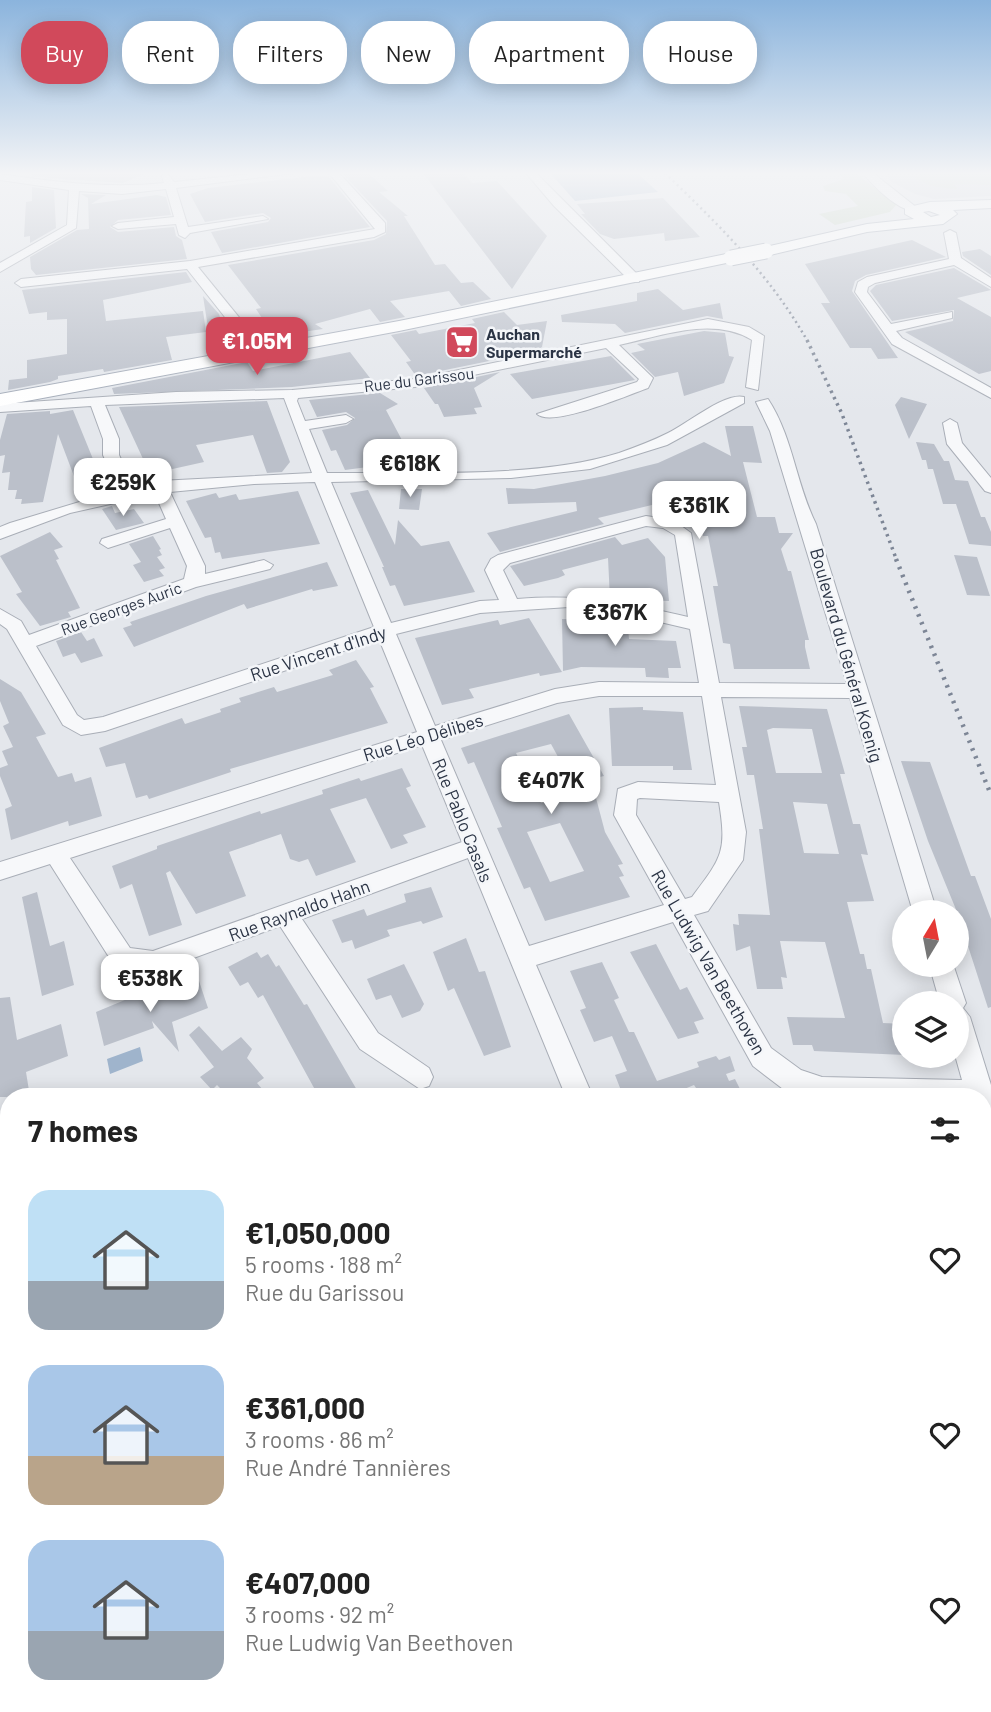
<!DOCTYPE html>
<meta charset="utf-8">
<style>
:root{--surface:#fff;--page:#f6f6f6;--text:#222;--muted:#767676;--accent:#d1495b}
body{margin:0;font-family:Barlow,sans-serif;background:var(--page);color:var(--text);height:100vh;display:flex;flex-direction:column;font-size:26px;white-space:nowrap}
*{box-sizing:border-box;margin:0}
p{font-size:23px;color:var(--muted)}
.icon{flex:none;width:38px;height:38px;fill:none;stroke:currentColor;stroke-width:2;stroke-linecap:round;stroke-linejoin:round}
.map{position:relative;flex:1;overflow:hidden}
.panel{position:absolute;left:0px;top:1088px;width:992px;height:625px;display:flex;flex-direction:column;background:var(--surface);border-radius:28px 28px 0 0;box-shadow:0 4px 18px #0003}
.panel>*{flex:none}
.guide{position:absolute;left:21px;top:21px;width:950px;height:63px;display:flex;gap:14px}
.needle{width:46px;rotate:10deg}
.tools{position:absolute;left:892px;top:900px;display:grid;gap:14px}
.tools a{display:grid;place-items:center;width:77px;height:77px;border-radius:50%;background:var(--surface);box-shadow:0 4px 18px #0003;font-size:35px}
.price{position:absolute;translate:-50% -60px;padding:0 16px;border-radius:14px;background:#fff;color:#222;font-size:23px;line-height:46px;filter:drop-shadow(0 2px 4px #0008)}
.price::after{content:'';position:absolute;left:50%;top:42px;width:21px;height:16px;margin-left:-10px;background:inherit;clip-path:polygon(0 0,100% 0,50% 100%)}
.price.current{background:var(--accent);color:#fff}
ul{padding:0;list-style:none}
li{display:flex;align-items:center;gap:21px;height:175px;padding:0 28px}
li span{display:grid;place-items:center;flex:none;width:196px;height:140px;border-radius:21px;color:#555}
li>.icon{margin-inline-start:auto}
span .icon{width:84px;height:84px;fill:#fffc;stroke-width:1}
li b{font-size:30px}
h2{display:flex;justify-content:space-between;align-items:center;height:84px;padding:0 28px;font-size:30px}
.chip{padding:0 24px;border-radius:28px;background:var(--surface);box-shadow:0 4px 18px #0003;font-size:24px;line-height:63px}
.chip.current{background:var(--accent);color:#fff}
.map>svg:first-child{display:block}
.built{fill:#d2d6de}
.green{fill:#c9d6c5}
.water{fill:#9fb4cc}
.building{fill:#bbc0ca;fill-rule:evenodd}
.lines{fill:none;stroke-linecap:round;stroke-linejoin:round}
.minor-casing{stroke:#a9aeb7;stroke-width:2}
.major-casing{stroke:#a3abb8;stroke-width:2}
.minor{fill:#f7f8fa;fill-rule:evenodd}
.major{fill:#fff;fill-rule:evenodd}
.rail-far2{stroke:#7d8696;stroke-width:2.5;stroke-dasharray:2 3.5;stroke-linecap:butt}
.rail-far1{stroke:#7d8696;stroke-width:3.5;stroke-dasharray:2.5 4.5;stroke-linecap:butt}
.rail{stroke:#7d8696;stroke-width:4.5;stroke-dasharray:2.5 6;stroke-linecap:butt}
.major-bridge-casing{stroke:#a3abb8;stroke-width:17;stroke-linecap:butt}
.major-bridge{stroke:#fff;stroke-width:15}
.labels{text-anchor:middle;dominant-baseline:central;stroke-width:5;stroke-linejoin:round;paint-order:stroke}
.far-poi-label{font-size:16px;font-weight:bold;fill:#2b3445;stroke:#f4f6f9;text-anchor:start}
.far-street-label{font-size:16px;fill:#2b3445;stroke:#f4f6f9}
.street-label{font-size:18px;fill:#2b3445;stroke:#f4f6f9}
</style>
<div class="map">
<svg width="991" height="1712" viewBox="0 0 991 1712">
<rect width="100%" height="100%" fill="#e4e7ec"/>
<path class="built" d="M884,173H991V196L934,199L915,194L892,182Z"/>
<path class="green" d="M838,173H856L896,205L890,212L835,225L819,214L858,206L846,194L825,191L823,186L844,179Z
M930,173H991V185L954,184L957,189C940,188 927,187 914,176Z"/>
<path class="water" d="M637,173L658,192L575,201L551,174Z
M140,1047L143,1061L110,1074L107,1059Z"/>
<path class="building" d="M32,173H146L123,183L62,179L32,176Z
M368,173L388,191L379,192L408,216H404L435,265L445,264L461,283L473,282L491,299L461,306L449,291L390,301L405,317L380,322L370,309L315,324L323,329L274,336L256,309L261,308L228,265L374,240L386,234L387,221L343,174Z
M423,173H463L472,183L497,181L547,236L512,289Z
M314,176H328L370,227L222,253L211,232L268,222L271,218L263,213L205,222L190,194L208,188Z
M32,187L54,190L56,228L30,243V236L24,237L26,202L32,201Z
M81,194L106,195L91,204L157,195L166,197L171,215L118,220L110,227L118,232L174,227L176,236L182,240L187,259L36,275L31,269L30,257L77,230L89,229L88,198Z
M663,198L700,237L665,241L664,233L614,239L600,234L581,214H585L577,204Z
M912,240L946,257L866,275L855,281L852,291L898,358L878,359L871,348H850L821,303H830L805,264Z
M980,249L991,256V275L963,256L962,252Z
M954,268L991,290L957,298L991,317V371L979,374L905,332L953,321L954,310L892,321L870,291L876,285Z
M186,272L192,282L103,300L106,321L203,311L206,332L166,337L172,360L104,372L103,369L58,376V379L50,382L8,390L9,380L27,378V360L67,354V319L47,320V312L29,314L22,290Z
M658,289L683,310L720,303L723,319L707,316L625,333L615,324L562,322L561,315L637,301V293Z
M203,296L219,314L225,333L237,348L212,353Z
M504,312L517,325L547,321L542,347L533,352L416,376L406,362L411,361L391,335L416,330L419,334L475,323L472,319Z
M704,331L725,333L729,356L734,357L724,383L684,396L678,372L655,377L631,353L645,350L637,344Z
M350,352L370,378L292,387L114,394L112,388L247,362L253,371Z
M611,356L635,380L532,399L510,374Z
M500,372L474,388L482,407L474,408L477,414L444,417L438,404H435L424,388Z
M380,393L398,404L386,410L413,461L345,470L336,450L331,451L322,430L347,425L355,418L346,412L317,417L309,400Z
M901,397L927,404L909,439L895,405Z
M267,401L290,462L282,472L267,473L253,435L196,445L204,462L150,474L119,407Z
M73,410L106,491L93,495L89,490L80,492L58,434L43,502L21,504L22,499H15L17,490H8L10,472L2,473L5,455L0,456V440L7,414L50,411V414Z
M725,426H753L762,463L743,462L757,517H775L779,533H793L781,549L788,571H791L809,640H805V647L810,669H734L730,644L723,643L713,586H718L708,536H703L697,503L686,502L685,497L598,518L604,524L500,552L487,533L577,511L576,502L508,504L506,488L534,489L605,476L658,463L704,442L731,456Z
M916,442L934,444L944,461H949L955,480L968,481L981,517H985L991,532V546L969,544L956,504H943L933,469H928L926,460H922Z
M401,489H422L419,510L399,509Z
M368,490L395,545L398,520L421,546L449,541L475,592L404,606L395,585L390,586L382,567H384L350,493Z
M298,491L320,544L222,559L220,552L215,553L211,537L205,538L186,501L216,493L219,498L236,494L239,500Z
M112,506L115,513L134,509L144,523L116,530L102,509Z
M50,532L63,547L54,550L59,559L56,560L80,608L68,612L71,617L40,626L16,594L22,592L0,556Z
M153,536L161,549L159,550L162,555L157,557L165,568L159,570L164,576L144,582L133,565L141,562L129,544Z
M615,537L622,545L648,538L665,557L669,601L610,599L608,558L562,570L565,575L558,578L524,586L510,566Z
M954,555L977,557L990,596L967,595Z
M327,562L338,586L313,591L312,589L247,609L244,604L134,647L123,628L132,625L130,622L206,596Z
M611,614L627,617L629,639L676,641L681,668H668L669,678L646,677L645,668L581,667L563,671L562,619L602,620L612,632Z
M529,618L562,672L540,676L539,673L469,689L474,698L442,705L415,638L498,620L500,625Z
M81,632L87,641L94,638L103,656L81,663L75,653L63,657L56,641Z
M356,660L374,687L370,688L388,723L230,769L231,772L213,778L149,799L147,795L136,798L125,763L106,767L99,748L182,718L185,724L221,712L220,709L241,702L239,698L274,687L277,692L333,675L329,670Z
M0,679L21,692L46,734L36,737L58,777L72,773L75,782L91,777L102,816L69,826L68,821L11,840L5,809L12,806L0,776V768L8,765L2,751L13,747L3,726L9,723L0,701Z
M739,706L827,709L845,774H840L853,824H860L868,855L861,854L874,901L847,902L860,954H864L867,969H871L883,1023L905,1024V1055L814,1051L812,1045H793L787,1017L845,1018L825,942L780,941L787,978L781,977L783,989H757L750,946L736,951L733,924L739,925L738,914L770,915L759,829H763L754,775H747L745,763L742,747H747ZM773,728L812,729L822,773H776L767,730ZM793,802L827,804L839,854L804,853Z
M643,707V710L683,712L692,770H673V766H612L609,708Z
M569,714L604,776L591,779L605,832L623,864L618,865L624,876L619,877L630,897L545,921L530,887L524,889L497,828L502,827L474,762L468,764L461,748ZM551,744L580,797L541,803L516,753ZM560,823L584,871L550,882L527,832Z
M901,761L930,762L971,876H975L991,919V1007L988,1008L957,912L928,841Z
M402,768L411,786L406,788L426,827L403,835L408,843L391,849L366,798L330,809L356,862L316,876L308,859L299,862L290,859L281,834L229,852L246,896L196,914L170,871L166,873L182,925L149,936L132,884L120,889L112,866L157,849V846L260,811L261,814L323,794L322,790L359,778L361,781Z
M431,887L443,917L423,924L421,921L387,930L390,936L355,949L352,940L342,943L332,920L364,909L367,916L406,902L404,894Z
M37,892L50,946L64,941L74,985L42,996L22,897Z
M466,938L479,972L485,971L511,1047L484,1056L454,988L448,991L433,952Z
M656,944L680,990L687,987L704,1019L694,1022L699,1033L678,1039L630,952Z
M257,952L261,958L268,954L276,967L279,965L304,1005L307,1004L361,1097H319L263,995L258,998L248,982L240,986L228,967Z
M602,962L619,998L614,1000L629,1032H634L657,1081L699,1067L697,1062L716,1056L719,1060L730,1056L735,1071L726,1074L729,1081L735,1079L744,1097H689L688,1090L696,1088L694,1085L665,1097H618L622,1093L615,1075L627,1071L612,1036L594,1042L580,1010L586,1008L570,971Z
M404,964L424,1004L420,1011L402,1018L391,995L376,1000L367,979Z
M199,981L208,1008L172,1022L179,1052L152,1021L154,1028L104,1046L96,1012L144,992L146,1000Z
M10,997L17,1040L61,1024L68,1056L26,1072L30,1097H0V998Z
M199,1026L222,1051L241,1037L252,1049L247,1058L264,1078L257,1083L269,1097H229L217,1085L212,1090L200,1077L214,1067L189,1035Z"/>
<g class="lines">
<g class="minor-casing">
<path id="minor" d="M167,173L174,182L262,173H294L176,188L188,227L263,216L268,219L190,233L185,238L179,235L176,224L118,229L112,226L118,223L174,217L166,189L122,194L79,191L76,228L0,272V263L67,225L69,190L0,180V174C56,182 108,189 164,183L162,176Z
M329,173H339L385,223V232L374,237L198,267L264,348V354H254L187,269L21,287L15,283L21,279L190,261L375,229Z
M526,173H536L639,276V282H631L554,206Z
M863,173H873L916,207V211C899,212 873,186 863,173Z
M950,230L956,233L961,258L991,278V287L954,265L875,283L868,287L867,292L891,324L952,312V318L896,331L902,338L991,388V398L892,344L855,292L858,282L867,277L949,259L944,233Z
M708,319L749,327L764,336L758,390L746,387L752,340C712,316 662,336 619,345L653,378L648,388C628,395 552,428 537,414L637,382L639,379L606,348L415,387L298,398L297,401L305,421L346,415L353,419L346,423L309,429L327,473C415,472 536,479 619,453C636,447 652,441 668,433C687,424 725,392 744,397V403L667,445L590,469L511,478L331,482L391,623L480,601L499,600L485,570L491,559L498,555L646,516L673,520L691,533L719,683L847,684L770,431L756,402L768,399C793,437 796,484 816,524L937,912H913L850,698L721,697L746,832L743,860L708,911L694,915L771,1048L801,1070L822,1077L962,1080L955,1055L957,1003H940L929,964H953L966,1003L963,1008L970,1017L991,1085V1145L984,1142V1097H806L783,1089L753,1066L673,922L536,965L593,1097H566L468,858L302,919L378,1033L429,1068L433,1077L429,1086L420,1089L360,1049L280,926L153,973L114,965L50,864L0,880V862L417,732L379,639L105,731L81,735L63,725L7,629L0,624V609L21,621L29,635L184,579L187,566L170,528L108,548L100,543L102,539L166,519L155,494L70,513L0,539V527L10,523L119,490L103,455V439L91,406L0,412V404L176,392L292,390L415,379ZM284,398L312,473L159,481L134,487L119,455V439L105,405ZM315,482L374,627L103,717L84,720L77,715L36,646L196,587L270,569L273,565L264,560L205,574V566L170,492L254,484ZM646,526L663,528L675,535L688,617C624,602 583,594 517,599L503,570L510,563ZM569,607L622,613L690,629L699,683L599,682L555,689L435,726L396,634L480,613ZM599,696H702L716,785L638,782L618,789L614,815L664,905L529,946L441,740L557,703ZM422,745L462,842L153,951L130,948L70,858ZM640,798L719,802C727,852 722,857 692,897L685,899L636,815L637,799Z
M950,419L957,423L962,443L991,478V493L985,491L947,444L943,423Z
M9,1243V1274L0,1277V1247Z
M991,1274V1306L984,1308V1277Z
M0,1561L9,1565V1662L0,1658Z
M9,1685V1704H28L25,1712H0V1688Z"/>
</g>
<g class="major-casing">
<path id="major" d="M991,200V208L953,210L957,214L943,224L867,232L766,256L758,251L761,248L867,224L914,219L905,214V208L930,202ZM929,211L940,215L931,217L923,212Z
M731,253L739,258L736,261L399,331L0,406V394L399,321Z"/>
</g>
<use href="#minor" class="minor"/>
<use href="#major" class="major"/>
<path class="rail-far2" d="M665,173C719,225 771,276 808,342"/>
<path class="rail-far1" d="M807,340L842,414L897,561"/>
<path class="rail" d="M896,559L991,795"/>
<g class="major-bridge-casing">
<path id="major-bridge" d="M731,258L766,251"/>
</g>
<use href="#major-bridge" class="major-bridge"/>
</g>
<linearGradient id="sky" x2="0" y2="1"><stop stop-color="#8bb4dd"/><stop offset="0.42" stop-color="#f3f4f6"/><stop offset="1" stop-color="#f3f4f6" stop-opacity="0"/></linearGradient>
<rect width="991" height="413" fill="url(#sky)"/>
<defs>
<g id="supermarket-square" transform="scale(1.75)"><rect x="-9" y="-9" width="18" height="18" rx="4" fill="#d1495b" stroke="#f4f6f9"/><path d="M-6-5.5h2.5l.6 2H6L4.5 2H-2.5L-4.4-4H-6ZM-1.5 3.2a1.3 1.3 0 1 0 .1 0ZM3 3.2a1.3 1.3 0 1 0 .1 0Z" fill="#fff"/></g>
</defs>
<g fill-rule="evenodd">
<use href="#supermarket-square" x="462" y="342"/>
</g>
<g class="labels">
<g class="far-poi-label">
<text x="486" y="333">Auchan<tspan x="486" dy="18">Supermarché</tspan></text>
</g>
<g class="far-street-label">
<text transform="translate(419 379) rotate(-7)">Rue du Garissou</text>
<text transform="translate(121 608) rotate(-20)">Rue Georges Auric</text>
</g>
<g class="street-label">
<text transform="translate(318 653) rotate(-18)">Rue Vincent d'Indy</text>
<text transform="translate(847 655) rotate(74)">Boulevard du Général Koenig</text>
<text transform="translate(423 737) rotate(-17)">Rue Léo Délibes</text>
<text transform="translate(463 820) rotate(68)">Rue Pablo Casals</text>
<text transform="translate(299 910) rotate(-20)">Rue Raynaldo Hahn</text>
<text transform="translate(709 962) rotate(60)">Rue Ludwig Van Beethoven</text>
</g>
</g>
</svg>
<div class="tools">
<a><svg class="needle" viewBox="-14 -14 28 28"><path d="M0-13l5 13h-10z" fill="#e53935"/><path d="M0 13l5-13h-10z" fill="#767676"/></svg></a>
<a><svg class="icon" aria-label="layers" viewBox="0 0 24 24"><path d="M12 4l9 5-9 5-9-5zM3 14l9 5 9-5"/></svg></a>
</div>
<b class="price current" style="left:257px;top:377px">€1.05M</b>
<b class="price" style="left:410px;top:499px">€618K</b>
<b class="price" style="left:123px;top:518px">€259K</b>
<b class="price" style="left:699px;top:541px">€361K</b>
<b class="price" style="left:615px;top:648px">€367K</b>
<b class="price" style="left:551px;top:816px">€407K</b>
<b class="price" style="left:150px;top:1014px">€538K</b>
<div class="guide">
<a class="chip current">Buy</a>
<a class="chip">Rent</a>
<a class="chip">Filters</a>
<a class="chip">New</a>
<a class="chip">Apartment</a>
<a class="chip">House</a>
</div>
<section class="panel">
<h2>7 homes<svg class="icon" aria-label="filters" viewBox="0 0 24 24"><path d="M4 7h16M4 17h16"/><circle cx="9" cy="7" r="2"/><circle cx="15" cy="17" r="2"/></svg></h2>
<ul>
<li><span style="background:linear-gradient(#bfe0f5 65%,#9aa5b1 0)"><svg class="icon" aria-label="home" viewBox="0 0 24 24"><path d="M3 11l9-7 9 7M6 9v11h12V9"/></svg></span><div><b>€1,050,000</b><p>5 rooms · 188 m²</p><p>Rue du Garissou</p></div><svg class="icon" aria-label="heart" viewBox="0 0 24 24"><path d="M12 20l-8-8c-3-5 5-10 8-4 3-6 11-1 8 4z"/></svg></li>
<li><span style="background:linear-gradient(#a9c7e8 65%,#b9a48a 0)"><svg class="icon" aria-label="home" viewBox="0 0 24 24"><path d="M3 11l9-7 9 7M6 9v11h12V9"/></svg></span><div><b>€361,000</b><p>3 rooms · 86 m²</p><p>Rue André Tannières</p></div><svg class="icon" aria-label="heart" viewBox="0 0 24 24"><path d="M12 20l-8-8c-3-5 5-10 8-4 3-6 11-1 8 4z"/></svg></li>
<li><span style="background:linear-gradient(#a9c7e8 65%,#9aa5b1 0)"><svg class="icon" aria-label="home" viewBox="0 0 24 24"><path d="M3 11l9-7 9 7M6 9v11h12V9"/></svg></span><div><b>€407,000</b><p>3 rooms · 92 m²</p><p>Rue Ludwig Van Beethoven</p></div><svg class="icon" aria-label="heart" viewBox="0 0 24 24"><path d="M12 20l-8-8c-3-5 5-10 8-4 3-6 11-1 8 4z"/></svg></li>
</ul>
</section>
</div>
